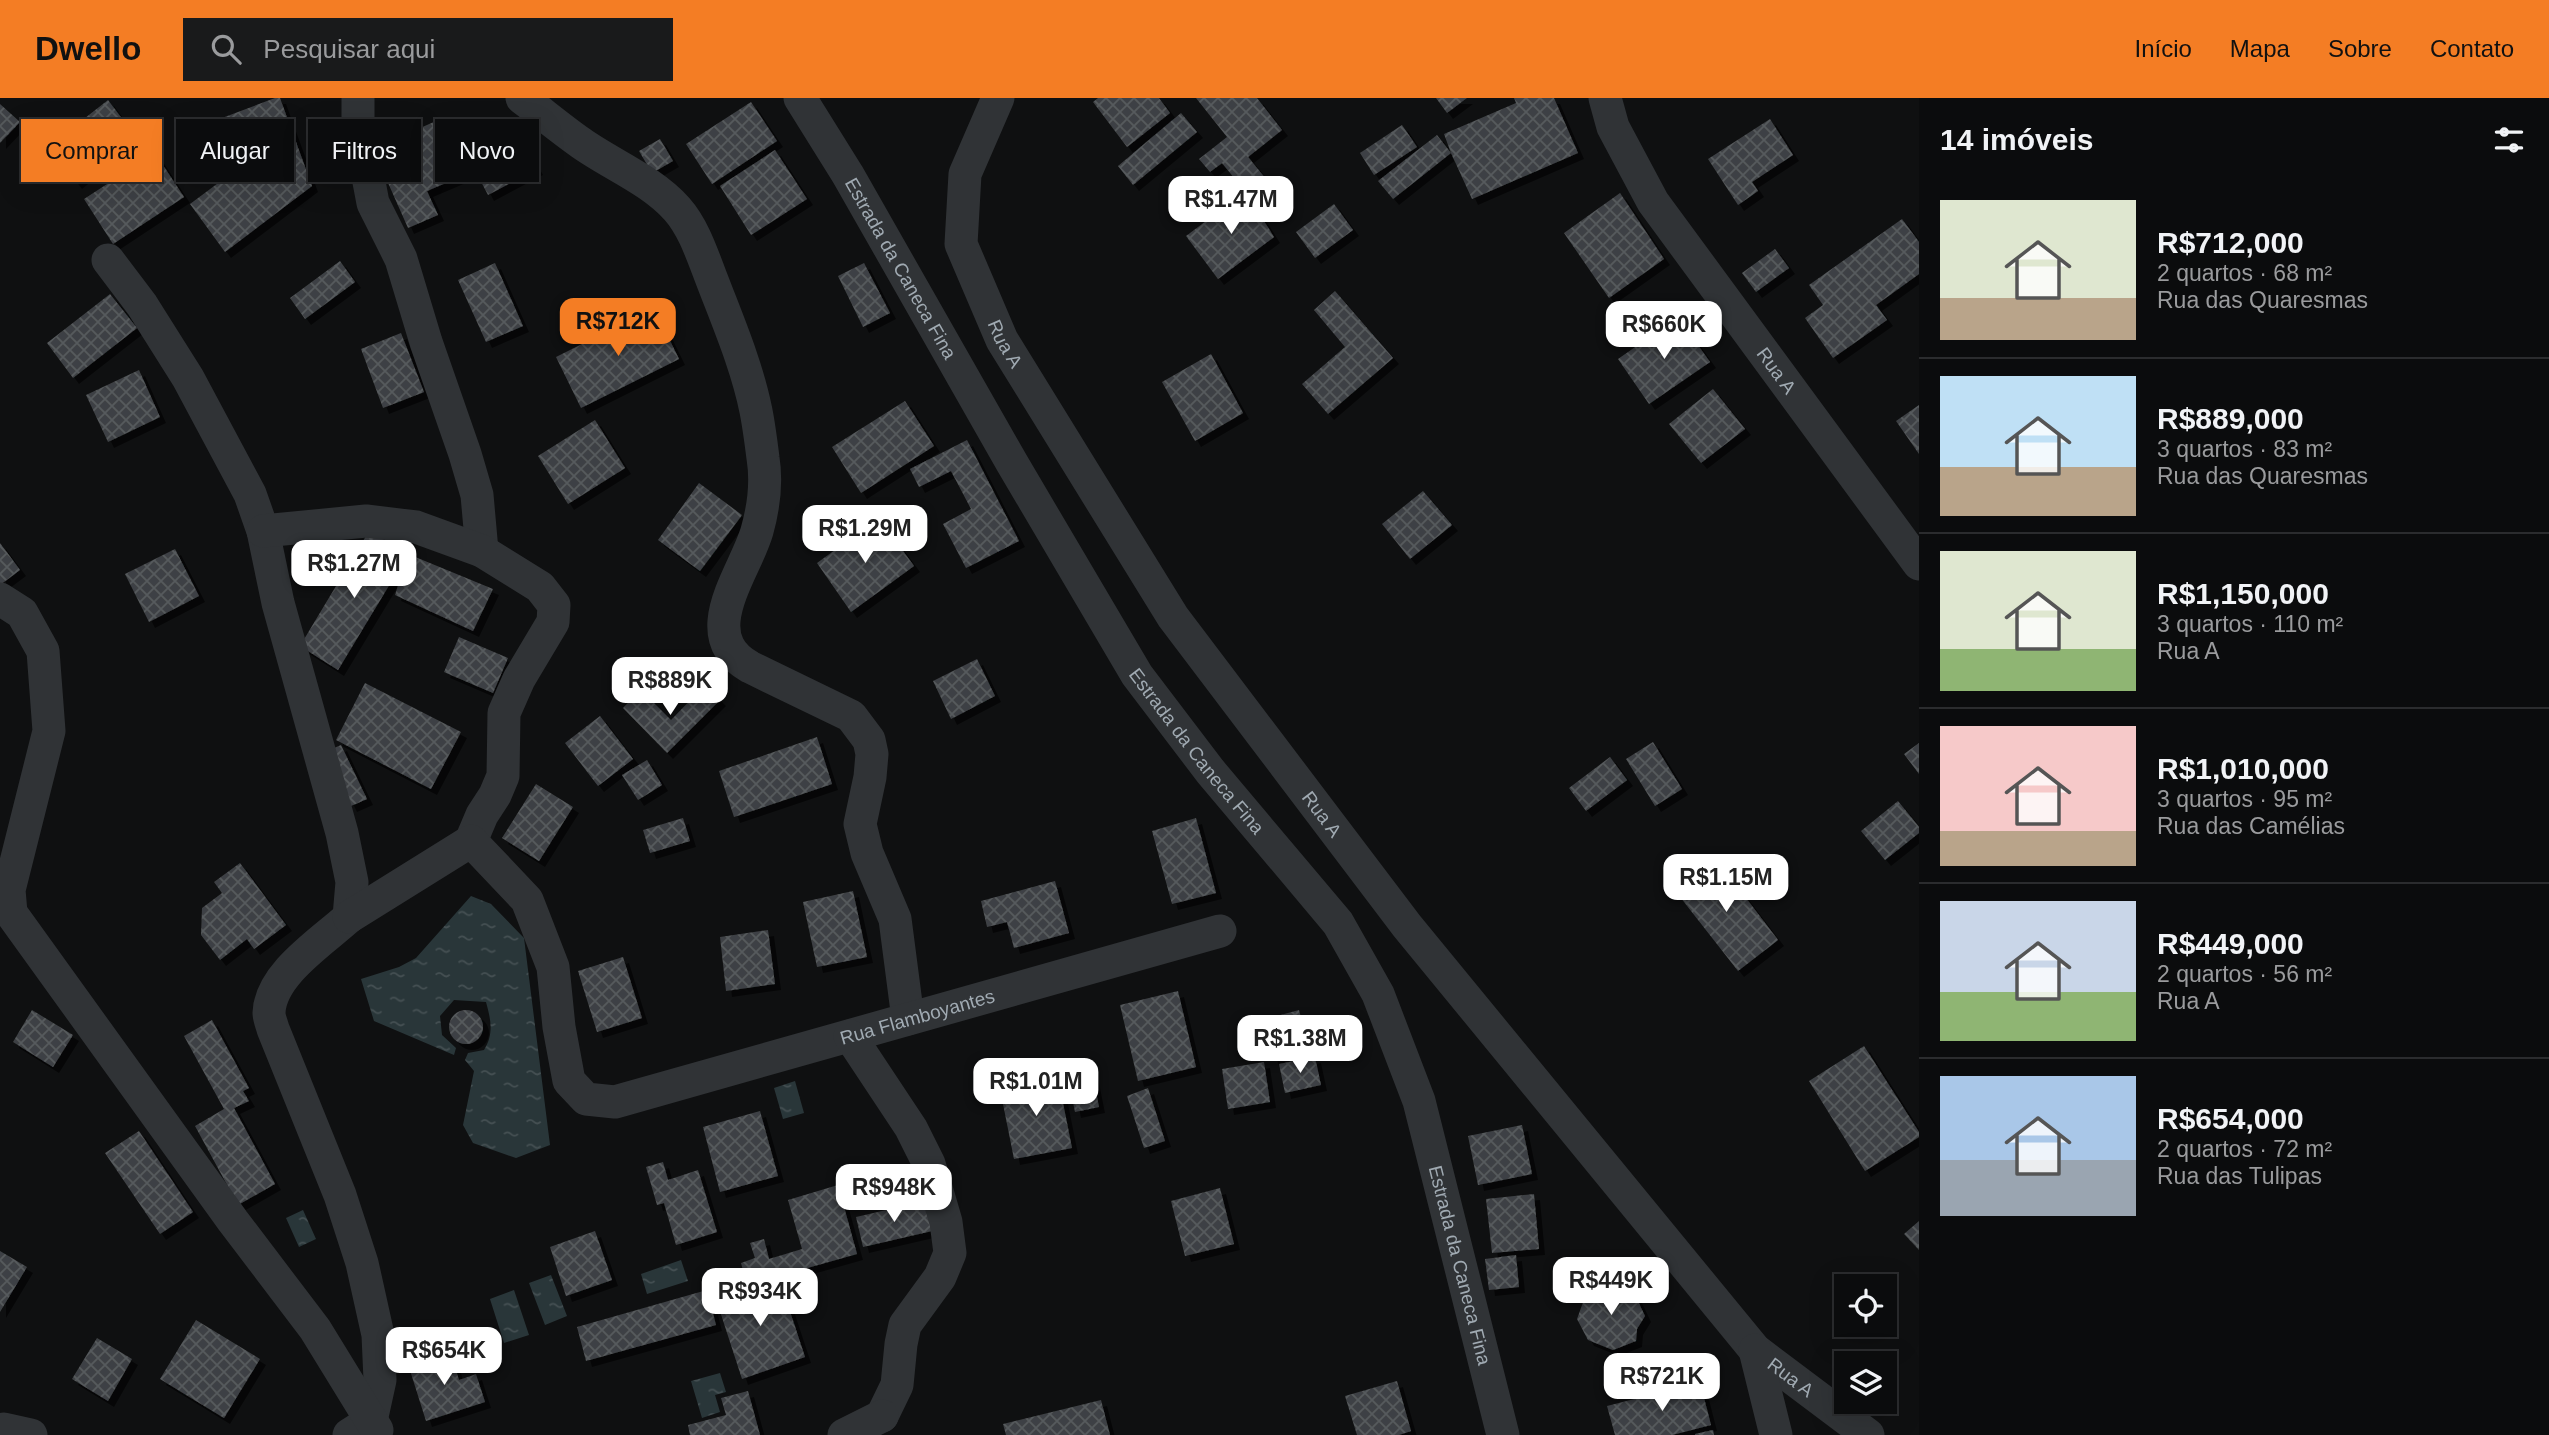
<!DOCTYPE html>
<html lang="pt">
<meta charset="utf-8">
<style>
:root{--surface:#0b0c0d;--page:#191a1b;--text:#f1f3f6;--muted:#9a9b9d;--line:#2b2c2e;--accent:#f47d24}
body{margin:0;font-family:Arial,sans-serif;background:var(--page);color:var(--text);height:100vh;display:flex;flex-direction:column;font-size:26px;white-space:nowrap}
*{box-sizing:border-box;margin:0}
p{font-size:23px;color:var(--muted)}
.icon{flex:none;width:38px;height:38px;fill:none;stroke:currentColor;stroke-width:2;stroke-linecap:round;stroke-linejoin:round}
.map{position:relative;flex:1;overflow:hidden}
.sheet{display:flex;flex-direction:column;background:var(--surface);width:630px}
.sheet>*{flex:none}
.hud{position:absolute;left:21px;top:21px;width:665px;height:63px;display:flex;gap:14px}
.fabs{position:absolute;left:1834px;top:1176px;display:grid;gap:14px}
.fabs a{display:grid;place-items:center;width:63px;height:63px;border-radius:0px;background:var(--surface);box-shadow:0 7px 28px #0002,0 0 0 2px var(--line);font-size:35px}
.price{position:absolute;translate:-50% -60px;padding:0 16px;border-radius:14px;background:#fff;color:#222;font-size:23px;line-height:46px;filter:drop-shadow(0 2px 4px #0008)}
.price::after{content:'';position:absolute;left:50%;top:42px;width:21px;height:16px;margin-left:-10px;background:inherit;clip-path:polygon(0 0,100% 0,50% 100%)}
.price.on{background:var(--accent);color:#111}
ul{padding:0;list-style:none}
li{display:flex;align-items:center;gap:21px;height:175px;padding:0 21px}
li+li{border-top:2px solid var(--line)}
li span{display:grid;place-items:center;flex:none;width:196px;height:140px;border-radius:0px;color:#555}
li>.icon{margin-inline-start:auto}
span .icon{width:84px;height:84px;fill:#fffc;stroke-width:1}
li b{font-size:30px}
h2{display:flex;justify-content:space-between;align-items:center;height:84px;padding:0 21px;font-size:30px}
.chip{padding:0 24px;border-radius:0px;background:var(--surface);box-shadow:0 7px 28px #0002,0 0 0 2px var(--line);font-size:24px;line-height:63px}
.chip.on{background:var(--accent);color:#111}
header{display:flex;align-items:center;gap:42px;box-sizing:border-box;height:98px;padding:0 35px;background:var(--accent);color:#111}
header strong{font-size:33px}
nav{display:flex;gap:38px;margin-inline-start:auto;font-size:24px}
.search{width:490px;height:63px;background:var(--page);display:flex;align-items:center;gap:18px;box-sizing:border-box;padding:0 24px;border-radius:0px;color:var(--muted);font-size:26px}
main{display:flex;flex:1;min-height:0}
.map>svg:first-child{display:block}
.water{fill:url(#water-ripples)}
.building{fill:url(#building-cross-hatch);filter:url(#shadow)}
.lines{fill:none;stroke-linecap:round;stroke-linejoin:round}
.minor{stroke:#303336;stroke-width:33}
.labels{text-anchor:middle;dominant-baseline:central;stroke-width:5;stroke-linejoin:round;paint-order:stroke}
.street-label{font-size:19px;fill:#a0aab2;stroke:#0b0b0c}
</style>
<header>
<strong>Dwello</strong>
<div class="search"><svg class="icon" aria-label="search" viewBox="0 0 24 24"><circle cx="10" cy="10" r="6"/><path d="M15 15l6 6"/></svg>Pesquisar aqui</div>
<nav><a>Início</a><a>Mapa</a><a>Sobre</a><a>Contato</a></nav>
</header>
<main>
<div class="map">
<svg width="1919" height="1337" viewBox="0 0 1919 1337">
<defs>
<pattern id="water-ripples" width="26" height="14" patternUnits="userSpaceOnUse" patternTransform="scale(1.75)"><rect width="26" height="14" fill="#293639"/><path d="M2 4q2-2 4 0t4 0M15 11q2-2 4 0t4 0" fill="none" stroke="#455053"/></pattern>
<pattern id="building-cross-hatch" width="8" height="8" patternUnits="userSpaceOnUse" patternTransform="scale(1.75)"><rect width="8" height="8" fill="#3e4144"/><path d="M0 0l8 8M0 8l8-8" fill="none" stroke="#575a5d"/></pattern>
<filter id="shadow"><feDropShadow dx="6" dy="6" stdDeviation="0" flood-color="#0009"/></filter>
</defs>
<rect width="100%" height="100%" fill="#0f1011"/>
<path class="water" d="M471,798L491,806L524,840L550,1047L516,1060L473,1045L463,1027L474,973L465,962L468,955L484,952C494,936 491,922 486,904L454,902L440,918L442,937L456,950L454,957L374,923L361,881L399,869L416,860Z
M795,983L804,1015L783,1021L774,990Z
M303,1112L316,1141L299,1149L286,1120Z
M681,1162L688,1183L647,1196L641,1176Z
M551,1177L567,1218L545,1227L529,1185Z
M514,1192L529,1237L504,1245L490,1201Z
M720,1275L726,1294L715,1297L720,1314L702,1320L691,1283Z"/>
<path class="building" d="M275,0H280L312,88L225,154L190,106L233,74L214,23Z
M1098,0H1159L1170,15L1127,49L1093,4Z
M1196,0H1257L1282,32L1248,59L1266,81L1247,96L1222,65L1210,74L1199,61L1227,39Z
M1436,0H1467L1447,15Z
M1514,0H1554L1578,55L1472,101L1451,55L1393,101L1378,83L1437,37L1451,55L1444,36L1516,5Z
M108,2L135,38L76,85L48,49Z
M751,4L777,43L712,86L686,46Z
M0,6L20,24L0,45Z
M1181,15L1197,34L1133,87L1118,68Z
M1770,21L1793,57L1752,84L1758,93L1738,107L1708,61Z
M436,23L460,79L427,93L438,117L408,130L373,51Z
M513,26L537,71L488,97L465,53Z
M1402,27L1417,49L1374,77L1360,55Z
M660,41L673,63L652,75L639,53Z
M775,52L807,101L751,137L720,88Z
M155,55L184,99L113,146L84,101Z
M1620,95L1664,161L1609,200L1564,135Z
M1242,96H1247L1274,139L1218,181L1186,138Z
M1334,106L1353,132L1315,160L1296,134Z
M1902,121L1919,144V176L1876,207L1887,222L1833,260L1805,220L1823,207L1809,187Z
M1775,151L1789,170L1756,194L1742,175Z
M340,163L355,184L305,221L290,200Z
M495,165L523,228L486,244L458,182Z
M864,165L890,215L863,229L838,178Z
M1335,193L1393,260L1328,316L1302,286L1345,249L1314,212Z
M110,196L137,230L73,280L47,245Z
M654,210L679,261L581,310L556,259Z
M1678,219L1710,264L1649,306L1618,261Z
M401,235L424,294L383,310L361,251Z
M1211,256L1243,315L1195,343L1162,284Z
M139,272L160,319L108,344L86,297Z
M1713,291L1745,331L1701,365L1669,326Z
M905,303L934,348L861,395L832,349Z
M1919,307V356L1896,323Z
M595,322L625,370L568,406L538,358Z
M967,342L1019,443L966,470L943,426L971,411L951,373L919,389L910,371Z
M699,385L742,417L700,473L658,442Z
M1423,393L1452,427L1410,461L1382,426Z
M879,420L914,468L851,514L817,465Z
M369,433L408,456L338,572L300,548Z
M0,445L20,472L0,487Z
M175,451L199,498L149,524L125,476Z
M408,456L493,491L473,533L395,497Z
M459,539L508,560L493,595L444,574Z
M977,561L995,598L951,621L933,583Z
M365,585L461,634L431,691L336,642Z
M705,587L720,602L667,655L623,610L641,592L671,622Z
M600,618L633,661L598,688L565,645Z
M817,639L832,686L734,719L719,673Z
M1653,644L1682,691L1655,708L1626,661Z
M1919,645V676L1904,656Z
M341,647L367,701L351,708L325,654Z
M1610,659L1627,682L1586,713L1569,690Z
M647,662L662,687L638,702L622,677Z
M536,686L573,709L539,763L502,740Z
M1898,703L1919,729V735L1885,762L1861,733Z
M683,720L690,743L650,755L643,732Z
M1196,720L1216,795L1172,806L1152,733Z
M1714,758L1778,842L1738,873L1673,790Z
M240,765L286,827L254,851L247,841L220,862L201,837L202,810L222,795L214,784Z
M1055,783L1069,835L1014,850L1007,824L987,829L981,803Z
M853,793L867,859L817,869L803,804Z
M768,832L775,886L726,893L720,839Z
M623,859L642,920L597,934L578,873Z
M1178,893L1196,969L1138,983L1120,907Z
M449 929a17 17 0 1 1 34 0a17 17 0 1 1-34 0Z
M32,912L73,937L53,969L13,944Z
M1299,912L1310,953L1273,963L1262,922Z
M212,922L249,990L243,993L249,1003L234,1010L275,1086L238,1107L195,1028L224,1011L184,938Z
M1864,948L1919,1034V1039L1865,1073L1809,983Z
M1315,959L1321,987L1285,995L1279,966Z
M1264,964L1270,1004L1228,1011L1222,971Z
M1092,974L1099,1009L1075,1014L1068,980Z
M1058,980L1072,1050L1014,1061L1000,991Z
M1148,990L1165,1043L1144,1050L1127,998Z
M760,1013L778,1078L720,1094L703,1029Z
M1522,1027L1532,1076L1478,1087L1468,1038Z
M139,1033L193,1114L160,1136L105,1055Z
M663,1064L668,1082L698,1072L717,1134L676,1147L664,1105L657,1107L646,1069Z
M838,1087L857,1156L747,1187L741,1165L755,1160L750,1145L764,1141L769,1161L802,1151L788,1102Z
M1220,1090L1234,1146L1185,1158L1171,1103Z
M1534,1096L1539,1151L1492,1155L1486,1101Z
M925,1103L932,1133L863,1149L856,1119Z
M1919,1123V1152L1904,1136Z
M595,1133L612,1182L566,1198L550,1149Z
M0,1153L27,1169L0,1214Z
M1516,1157L1519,1189L1489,1192L1485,1161Z
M779,1180L805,1259L742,1281L716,1201Z
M1608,1186L1635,1197L1645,1218L1637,1231L1636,1243L1613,1252L1588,1242L1577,1221L1586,1196Z
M707,1192L716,1227L586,1263L577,1229Z
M196,1222L260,1261L224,1320L160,1281Z
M97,1240L132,1261L108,1303L72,1281Z
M450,1253L459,1282L476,1276L485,1304L426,1323L408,1266Z
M1397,1283L1411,1333L1399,1337H1357L1345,1298Z
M1700,1284L1711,1327L1672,1337H1615L1607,1308Z
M748,1293L760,1337H690L688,1327L726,1317L721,1300Z
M1101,1302L1110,1337H1006L1003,1326Z
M1713,1332L1714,1337H1695V1336Z"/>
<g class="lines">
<g class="minor">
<path d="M358,0V26L373,105L401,161L426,244L465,356L477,397L482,453"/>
<path d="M522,0C542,15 561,31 581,45C612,67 651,82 677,111C694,130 703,159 712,182C728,224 747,268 756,313C759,328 761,344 763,360C767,385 764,408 757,433C745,475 693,537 750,569L851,618L869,642L872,656L870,679L860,726L867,755L895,821L908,921"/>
<path id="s1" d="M800,0L848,77L1012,365L1137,577L1210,673L1338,825L1378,896L1419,1003L1503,1337"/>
<path id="s2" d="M998,0L965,76L961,146L1002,242L1173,519L1407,828L1755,1252L1868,1337"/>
<path id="s3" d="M1605,0L1613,29L1653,104L1919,466"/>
<path d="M108,162L142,207L188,280L250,396L263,433L278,505L342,735L352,784L349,819C323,843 270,876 269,915C269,920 272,927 273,931L340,1097L362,1165L378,1237L380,1282L371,1323L349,1337"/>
<path d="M263,433L366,423L416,429L482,453L540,489L554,507L553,524L519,581L504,615L503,678L495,697L482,717L471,743"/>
<path d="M0,501L22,515L43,553L49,633L9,792L11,815L233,1123L315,1231L377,1332"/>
<path id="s4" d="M349,819L471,743L527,802L553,869L559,929L569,983L586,1001L615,1004L1220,833"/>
<path d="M850,938L911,1030L929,1066L946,1124L950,1155L940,1179L905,1227L901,1246L897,1287L882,1318"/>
<path d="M1755,1252L1776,1337"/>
<path d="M4,1331L31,1337"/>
<path d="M844,1337L882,1318"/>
</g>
</g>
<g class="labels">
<g class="street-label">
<text stroke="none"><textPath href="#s1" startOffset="198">Estrada da Caneca Fina</textPath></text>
<text stroke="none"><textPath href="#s2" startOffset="262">Rua A</textPath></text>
<text stroke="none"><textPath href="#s3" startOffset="324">Rua A</textPath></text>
<text stroke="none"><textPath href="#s1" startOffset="765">Estrada da Caneca Fina</textPath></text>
<text stroke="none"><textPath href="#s2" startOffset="830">Rua A</textPath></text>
<text stroke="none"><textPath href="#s4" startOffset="780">Rua Flamboyantes</textPath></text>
<text stroke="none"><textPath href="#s1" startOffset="1353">Estrada da Caneca Fina</textPath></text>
<text stroke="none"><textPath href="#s2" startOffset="1564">Rua A</textPath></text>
</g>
</g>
</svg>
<div class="fabs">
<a><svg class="icon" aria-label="locate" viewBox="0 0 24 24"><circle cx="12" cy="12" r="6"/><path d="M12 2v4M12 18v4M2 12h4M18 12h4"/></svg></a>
<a><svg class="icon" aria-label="layers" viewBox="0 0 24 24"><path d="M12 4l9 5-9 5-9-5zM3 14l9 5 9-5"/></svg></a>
</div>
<b class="price" style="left:1231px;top:138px">R$1.47M</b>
<b class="price on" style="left:618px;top:260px">R$712K</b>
<b class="price" style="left:1664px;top:263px">R$660K</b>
<b class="price" style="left:865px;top:467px">R$1.29M</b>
<b class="price" style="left:354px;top:502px">R$1.27M</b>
<b class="price" style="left:670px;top:619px">R$889K</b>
<b class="price" style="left:1726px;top:816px">R$1.15M</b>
<b class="price" style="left:1300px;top:977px">R$1.38M</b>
<b class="price" style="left:1036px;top:1020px">R$1.01M</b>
<b class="price" style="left:894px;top:1126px">R$948K</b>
<b class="price" style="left:1611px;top:1219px">R$449K</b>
<b class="price" style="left:760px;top:1230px">R$934K</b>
<b class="price" style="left:444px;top:1289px">R$654K</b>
<b class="price" style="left:1662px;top:1315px">R$721K</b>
<div class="hud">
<a class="chip on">Comprar</a>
<a class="chip">Alugar</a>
<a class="chip">Filtros</a>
<a class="chip">Novo</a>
</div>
</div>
<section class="sheet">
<h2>14 imóveis<svg class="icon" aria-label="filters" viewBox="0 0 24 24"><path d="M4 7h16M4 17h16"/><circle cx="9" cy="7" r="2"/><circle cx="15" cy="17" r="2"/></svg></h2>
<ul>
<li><span style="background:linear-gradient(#dfe7d0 70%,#b9a48a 0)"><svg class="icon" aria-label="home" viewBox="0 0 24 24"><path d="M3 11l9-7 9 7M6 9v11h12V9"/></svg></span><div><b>R$712,000</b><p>2 quartos · 68 m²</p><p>Rua das Quaresmas</p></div></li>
<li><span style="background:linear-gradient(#bfe0f5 65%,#b9a48a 0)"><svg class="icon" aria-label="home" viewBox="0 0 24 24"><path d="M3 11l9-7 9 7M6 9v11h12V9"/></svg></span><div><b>R$889,000</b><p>3 quartos · 83 m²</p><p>Rua das Quaresmas</p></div></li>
<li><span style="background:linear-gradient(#dfe7d0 70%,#8fb573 0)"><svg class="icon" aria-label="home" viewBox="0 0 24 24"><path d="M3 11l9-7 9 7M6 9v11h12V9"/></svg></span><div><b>R$1,150,000</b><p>3 quartos · 110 m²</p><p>Rua A</p></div></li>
<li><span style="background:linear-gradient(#f6c9c9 75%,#b9a48a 0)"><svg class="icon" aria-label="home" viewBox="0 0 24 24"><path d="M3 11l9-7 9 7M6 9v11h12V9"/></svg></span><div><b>R$1,010,000</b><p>3 quartos · 95 m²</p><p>Rua das Camélias</p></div></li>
<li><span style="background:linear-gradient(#c9d6e8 65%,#8fb573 0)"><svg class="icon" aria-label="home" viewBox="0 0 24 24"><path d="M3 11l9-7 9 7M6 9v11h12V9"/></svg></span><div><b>R$449,000</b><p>2 quartos · 56 m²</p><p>Rua A</p></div></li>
<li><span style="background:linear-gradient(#a9c7e8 60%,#9aa5b1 0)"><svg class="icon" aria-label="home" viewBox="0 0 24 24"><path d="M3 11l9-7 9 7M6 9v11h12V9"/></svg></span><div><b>R$654,000</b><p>2 quartos · 72 m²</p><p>Rua das Tulipas</p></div></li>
</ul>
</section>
</main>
